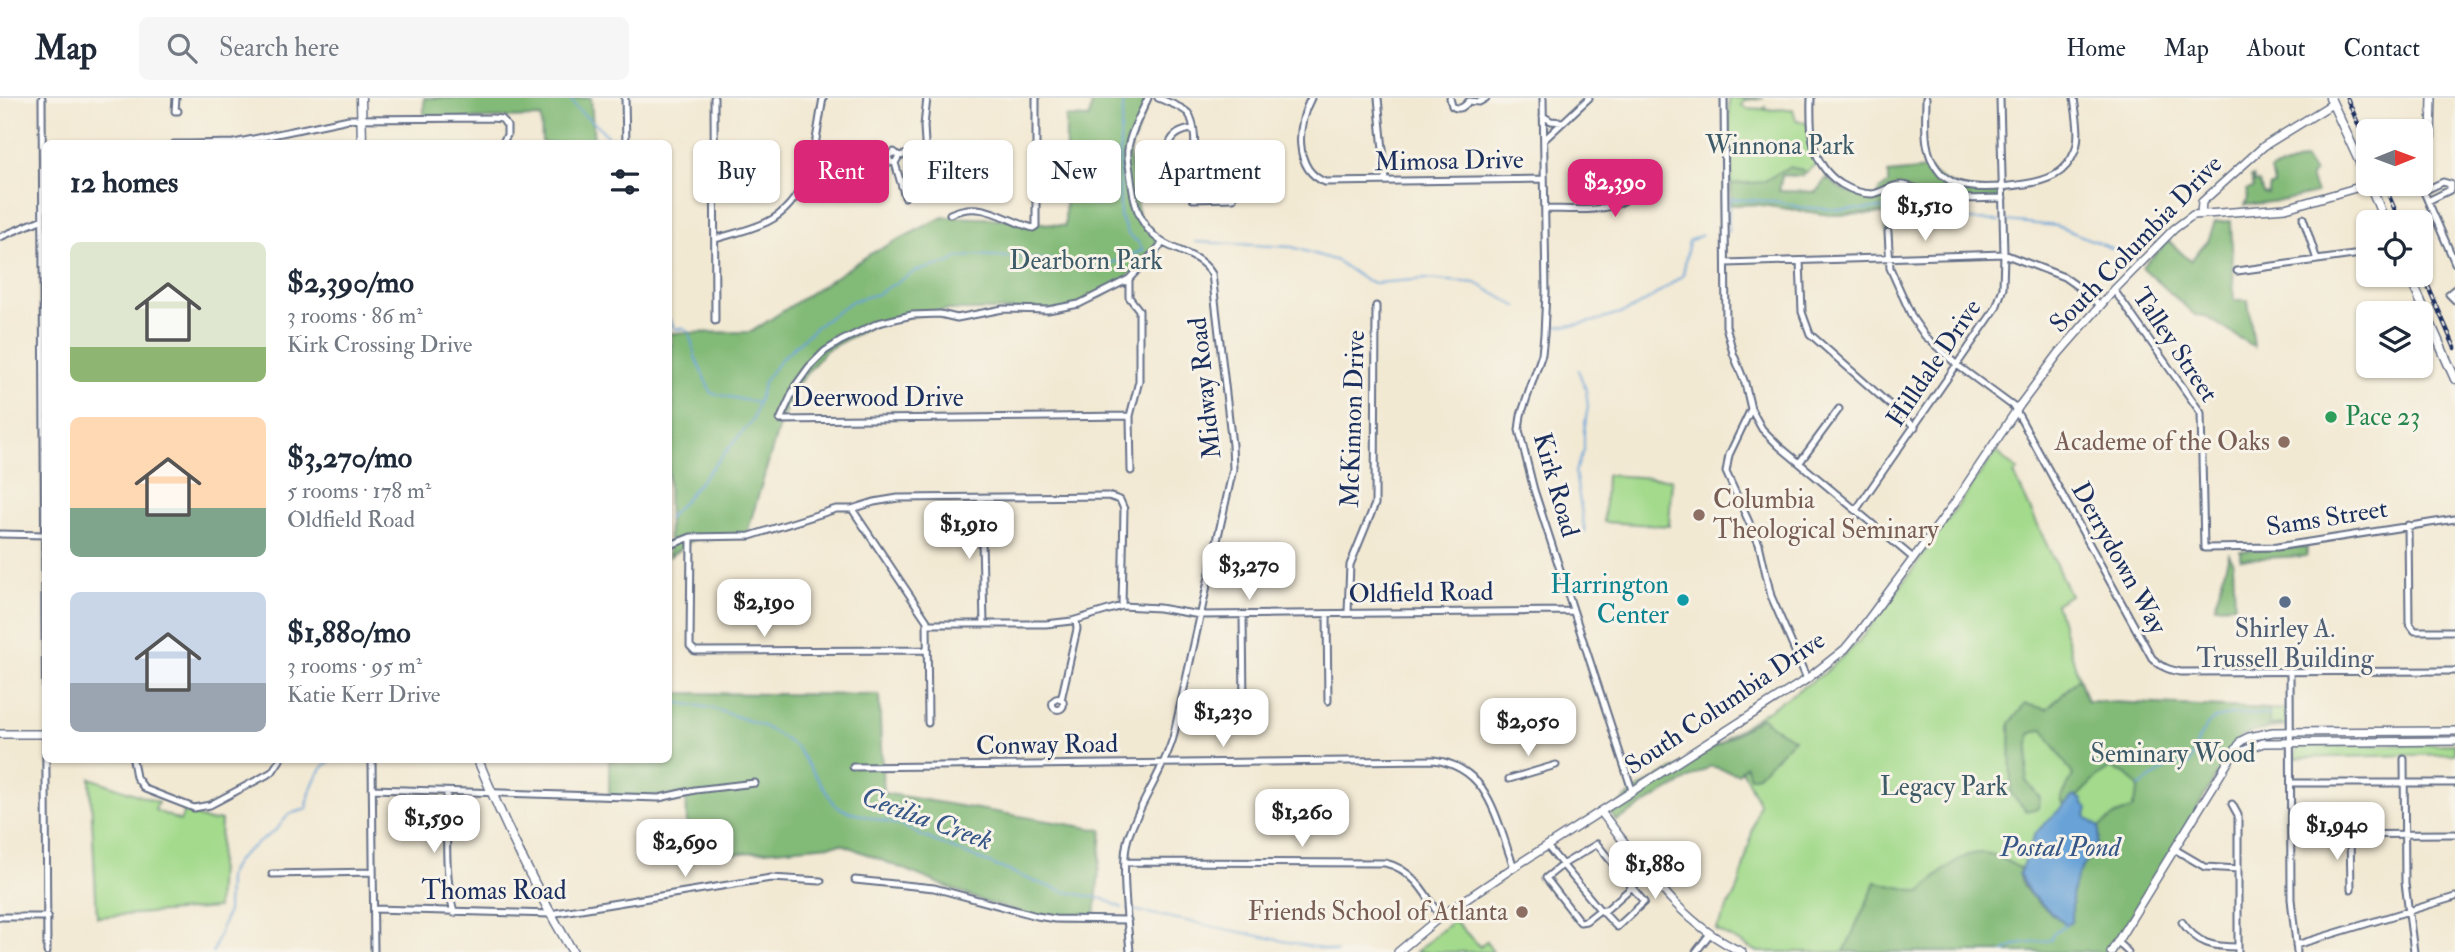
<!DOCTYPE html>
<meta charset="utf-8">
<style>
:root{--surface:#fff;--page:#f6f6f7;--text:#1f2937;--muted:#747a83;--line:#e0e1e3;--accent:#db2777}
body{margin:0;font-family:"IM FELL Double Pica",serif;background:var(--page);color:var(--text);height:100vh;display:flex;flex-direction:column;font-size:26px;white-space:nowrap}
*{box-sizing:border-box;margin:0}
p{font-size:23px;color:var(--muted)}
.icon{flex:none;width:38px;height:38px;fill:none;stroke:currentColor;stroke-width:2;stroke-linecap:round;stroke-linejoin:round}
.map{position:relative;flex:1;overflow:hidden}
.drawer{position:absolute;left:42px;top:42px;width:630px;height:623px;display:flex;flex-direction:column;background:var(--surface);border-radius:10px;box-shadow:0 2px 5px #0004}
.drawer>*{flex:none}
.top-card{position:absolute;left:693px;top:42px;width:665px;height:63px;display:flex;gap:14px}
.needle{width:46px;rotate:89deg}
.controls{position:absolute;left:2356px;top:21px;display:grid;gap:14px}
.controls a{display:grid;place-items:center;width:77px;height:77px;border-radius:10px;background:var(--surface);box-shadow:0 2px 5px #0004;font-size:35px}
.price{position:absolute;translate:-50% -60px;padding:0 16px;border-radius:14px;background:#fff;color:#222;font-size:23px;line-height:46px;filter:drop-shadow(0 2px 4px #0008)}
.price::after{content:'';position:absolute;left:50%;top:42px;width:21px;height:16px;margin-left:-10px;background:inherit;clip-path:polygon(0 0,100% 0,50% 100%)}
.price.selected{background:var(--accent);color:#fff}
ul{padding:0;list-style:none}
li{display:flex;align-items:center;gap:21px;height:175px;padding:0 28px}
li span{display:grid;place-items:center;flex:none;width:196px;height:140px;border-radius:10px;color:#555}
li>.icon{margin-inline-start:auto}
span .icon{width:84px;height:84px;fill:#fffc;stroke-width:1}
li b{font-size:30px}
h2{display:flex;justify-content:space-between;align-items:center;height:84px;padding:0 28px;font-size:30px}
.pill{padding:0 24px;border-radius:10px;background:var(--surface);box-shadow:0 2px 5px #0004;font-size:24px;line-height:63px}
.pill.selected{background:var(--accent);color:#fff}
header{display:flex;align-items:center;gap:42px;box-sizing:border-box;height:98px;padding:0 35px;background:var(--surface);border-bottom:2px solid var(--line)}
header strong{font-size:33px}
nav{display:flex;gap:38px;margin-inline-start:auto;font-size:24px}
.search{width:490px;height:63px;background:var(--page);display:flex;align-items:center;gap:18px;box-sizing:border-box;padding:0 24px;border-radius:10px;color:var(--muted);font-size:26px}
.map>svg:first-child{display:block}
.green{fill:#a3da8b;stroke:#5f8474;stroke-width:2}
.forest{fill:#82ba77;stroke:#4e746a;stroke-width:2}
.water{fill:#67a2d7;stroke:#41689a;stroke-width:2}
.lines{fill:none;stroke-linecap:round;stroke-linejoin:round}
.stream{stroke:#67a2d7;stroke-width:2}
.street-casing{stroke:#667087;stroke-width:9}
.secondary-casing{stroke:#667087;stroke-width:10}
.primary-casing{stroke:#667087;stroke-width:11}
.street{stroke:#fff;stroke-width:5}
.secondary{stroke:#fff;stroke-width:7}
.primary{stroke:#fff;stroke-width:8}
.rail-casing{stroke:#1b2f5e;stroke-width:4.5}
.rail{stroke:#f7f3e8;stroke-width:2;stroke-dasharray:5;stroke-linecap:butt}
.leisure-dot{fill:#2e9e5b;stroke:#f7f3e8;stroke-width:2.5}
.education-dot{fill:#8d6e63;stroke:#f7f3e8;stroke-width:2.5}
.culture-dot{fill:#0f9aa8;stroke:#f7f3e8;stroke-width:2.5}
.service-dot{fill:#5c6f8a;stroke:#f7f3e8;stroke-width:2.5}
.labels{text-anchor:middle;dominant-baseline:central;stroke-width:6;stroke-linejoin:round;paint-order:stroke}
.park-label{font-size:26px;fill:#3d5a69;stroke:#f7f3e8}
.street-label{font-size:26px;fill:#1b2f5e;stroke:#f7f3e8}
.leisure-label{font-size:26px;fill:#27864d;stroke:#f7f3e8;text-anchor:start}
.education-label{font-size:26px;fill:#785e54;stroke:#f7f3e8;text-anchor:end}
.culture-label{font-size:26px;fill:#0d838f;stroke:#f7f3e8;text-anchor:end}
.service-label{font-size:26px;fill:#4e5e75;stroke:#f7f3e8}
.water-label{font-size:28px;font-style:italic;fill:#365788;stroke:#f7f3e8}
</style>
<header>
<strong>Map</strong>
<div class="search"><svg class="icon" aria-label="search" viewBox="0 0 24 24"><circle cx="10" cy="10" r="6"/><path d="M15 15l6 6"/></svg>Search here</div>
<nav><a>Home</a><a>Map</a><a>About</a><a>Contact</a></nav>
</header>
<div class="map">
<svg width="2455" height="854" viewBox="0 0 2455 854">
<rect width="100%" height="100%" fill="#f7f3e8"/>
<filter id="ink" filterUnits="userSpaceOnUse"><feTurbulence type="fractalNoise" baseFrequency=".0143" numOctaves="2"/><feDisplacementMap in="SourceGraphic" scale="14" xChannelSelector="R" yChannelSelector="G"/><feConvolveMatrix kernelMatrix="1 2 1 2 8 2 1 2 1" color-interpolation-filters="sRGB"/></filter>
<filter id="wash" filterUnits="userSpaceOnUse"><feTurbulence type="fractalNoise" baseFrequency=".00686" numOctaves="4" result="noise"/><feDisplacementMap in="SourceGraphic" scale="28" xChannelSelector="R" yChannelSelector="G"/><feGaussianBlur stdDeviation="1.57" result="paint"/><feColorMatrix in="noise" values="0 0 0 0 0 0 0 0 0 0 0 0 0 0 0 0 0 1.4 0 .05"/><feComposite in="paint" operator="in"/></filter>
<g filter="url(#wash)">
<rect width="100%" height="100%" fill="#f2e9d3"/>
<path class="green" d="M1729,0H1764L1745,2L1741,7L1747,10L1762,11L1765,9V12L1793,11L1796,22L1808,26V42L1817,65L1802,78L1782,77L1779,93L1816,94L1827,80C1845,97 1858,99 1882,99L1884,116L1831,117L1755,106L1731,107Z
M1996,354L2018,373L2014,376L2070,497L2056,506L2086,603L2251,612L2288,611V628L2258,632L2240,638L2122,836L2106,854H1758L1716,832L1739,788L1759,705L1726,640L1826,574L1858,544L1894,498Z
M1606,377L1672,381L1669,428L1604,424Z
M2455,646V656L2294,660L2298,649L2307,648Z
M90,680L158,704L155,712L180,723L184,714L209,723L221,722L217,810L97,819Z
M1454,822L1480,849L1486,843L1493,854H1416Z"/>
<path class="forest" d="M424,0H591L594,45H542L541,19L424,22Z
M1093,0H1150L1129,54L1139,121L1162,147L1143,159L1136,171L1103,198L1062,212H947L879,224L826,252L796,288L779,328L746,439L695,440L669,459L668,343H673L671,235L751,234L870,156L943,119L1011,121L1065,128L1066,19L1089,20Z
M2305,61L2314,75L2310,79L2316,95L2286,102L2245,107L2248,100L2246,92L2254,90L2251,79L2253,78L2255,85L2259,84L2263,95L2268,96L2270,88L2274,87L2271,72Z
M1788,69L1803,72L1804,74L1802,78L1782,77L1779,93L1816,94L1827,80C1843,95 1855,99 1878,99L1879,92L1888,86V75L1928,71C1947,91 1974,94 2000,93V102L1965,103L1966,124L1931,112L1892,115V133L1886,134L1883,115L1831,117L1755,106L1731,107V86L1763,84Z
M2231,123L2234,202H2248L2254,249L2205,218L2195,217L2142,169L2169,143L2190,163L2208,143L2215,124Z
M2307,449V458L2240,461V453Z
M2229,456L2233,465L2235,507L2215,508Z
M669,568V595L879,597L883,695L1102,732L1095,821L1040,820L982,803L842,746L688,760L686,696L609,702V662H668Z
M2079,580L2087,603L2269,611V627L2284,626L2240,638L2122,836L2106,854H1844L1876,784L1921,794C1939,777 1963,749 1990,756C2000,758 2011,766 2020,770C2016,791 2041,806 2054,818L2072,815C2071,800 2072,784 2081,770C2090,755 2101,749 2099,729L2116,717L2132,711L2139,690L2127,676L2110,670L2096,680L2078,698L2064,707L2061,701L2073,677L2043,631L2030,636L2026,683L2040,700L2038,710L2027,713L2011,696L2010,625L2025,606L2047,611Z
M1762,619L1773,629L1794,641L1758,677L1750,679L1746,668L1738,676L1711,668L1616,723L1611,715C1634,686 1675,673 1706,654C1725,643 1743,631 1762,619Z"/>
<path class="water" d="M2074,698L2083,702L2082,705L2088,710L2086,717L2088,721L2099,729C2101,754 2083,762 2075,784C2070,797 2073,810 2072,823L2066,827L2030,796L2019,776L2035,735Z"/>
<g class="lines">
<path class="stream" d="M570,0C582,23 601,22 611,46
M2006,123L2057,128L2138,161
M1728,134L1729,101L1774,103L1800,109L1841,112L1903,110L1924,107L1939,110L1951,117L1970,122L2000,123
M1196,144L1292,149L1337,163L1366,183L1375,185L1425,181L1476,185L1518,209
M668,220L675,231L683,230L689,234L696,261L711,295L758,305
M1550,227C1570,232 1618,218 1636,209C1652,200 1668,188 1683,177L1689,143L1702,137
M1578,272L1586,292L1588,308L1584,333V352L1575,374L1585,434
M668,421L753,322L764,284L781,261L816,229L852,203L877,196L916,173L949,165L957,160L977,157L1063,163C1087,180 1119,162 1143,152L1138,144L1128,136L1120,118V42L1124,0
M668,603L711,610L741,620L763,628L783,640L796,649L836,708L849,714L903,728L922,738L1036,784L1066,794L1104,801L1122,810
M2139,689L2172,666L2189,667C2194,654 2201,629 2213,622C2227,614 2253,617 2269,617
M1128,811L1337,854
M213,854L227,815L228,779L235,765L243,756L277,731L289,716L307,711C309,692 315,674 331,662
M2004,854L2017,847L2051,842L2053,836L2066,827"/>
</g>
</g>
<g filter="url(#ink)">
<g class="lines">
<g class="street-casing">
<path id="street" d="M42,0L47,854
M176,0L175,13H178
M625,0L626,46
M714,0L715,223
M1158,0C1167,4 1181,8 1188,15C1198,26 1194,65 1194,81L1191,84L1193,101L1233,100L1234,81H1175L1169,76C1167,52 1165,34 1193,31
M1311,0C1297,26 1293,71 1325,84L1544,81
M1378,0L1386,83
M1450,0L1452,8C1459,13 1464,9 1469,3L1479,4L1486,0
M1543,0L1546,194L1544,237L1542,256L1521,317L1519,332L1534,392L1632,692
M1724,0L1726,228L1733,255L1745,285L1751,311L1729,357L1726,374L1759,446L1771,498L1807,581
M1811,0C1810,33 1810,66 1841,86C1851,92 1860,96 1872,96C1883,95 1890,86 1902,87C1918,89 1933,98 1949,100C1966,102 1985,100 2003,100
M1926,0C1926,24 1922,53 1938,72C1942,78 1948,82 1955,85C1975,94 2035,88 2055,77C2064,72 2071,63 2075,53C2081,38 2076,16 2074,0
M1543,18L1551,23L1563,24
M1544,42L1589,0
M174,46H188
M190,46L234,45L349,21L492,20L502,21L507,28V37L502,46
M926,62L924,28L927,0
M895,65L890,64L888,58L894,54L899,58
M2420,85L2455,165
M2424,93L2443,84L2450,86V92L2428,103
M905,99L895,65L899,58L925,53
M1545,111C1583,111 1637,120 1645,70
M950,116C983,101 1003,122 1033,130L1036,128V0
M2303,120L2317,162
M1888,134L1890,170L1913,221L1925,238L1957,267L2014,309L2152,560C2161,569 2169,572 2181,574L2455,573
M0,139L43,121
M715,141C732,136 750,132 767,124C812,102 815,44 823,0
M1800,163L1802,214L1810,236L1915,329
M1726,165L2004,156L2064,179L2084,193L2100,208
M2237,173L2368,155
M1129,181V199L1139,212V283L1130,318L1131,373
M2455,191L2449,196L2455,202
M2114,192L2201,315L2204,450L2277,449L2455,421
M1751,311L1762,331L1779,348L1913,460
M1130,318L780,322L796,287L809,269L825,253L841,243L878,225L912,217L940,216L957,220L1003,211L1048,212L1079,206L1129,181L1163,145
M1800,364L1839,311
M981,400L984,526
M852,411L927,523L928,625
M1856,412L1996,210L2003,190L2004,156L2000,0
M2408,427L2409,525L2415,533H2455
M0,436L45,437
M691,439L690,548L695,553L927,552
M668,448L691,439L750,438L836,411H852L874,404L898,400L1108,398L1120,402L1124,411L1122,508
M1348,514L1350,467L1375,406L1376,208
M1243,517L1244,609
M1327,517L1328,603
M928,526H1046L1072,523L1122,508L1159,510L1200,517L1573,513
M2290,573L2291,801L2297,854
M1052.5 606a5.5 5.5 0 1 1 11 0a5.5 5.5 0 1 1-11 0Z
M1061,602L1077,531L1076,522
M2404,661L2405,785L2414,854
M133,662L136,679L145,691L194,710L210,707L263,679L272,674L280,662
M372,662L374,854
M853,669L1434,662C1491,670 1496,723 1514,769
M1509,681L1556,667
M2291,685H2455
M372,691L659,700L695,692L755,685
M447,695C447,735 444,776 454,815
M2232,706L2238,717V854
M2291,737L2455,736
M2350,737L2351,791
M1547,748L1600,812H1606L1649,774
M2176,752L2205,769L2238,771
M1125,764L1385,765C1413,771 1426,796 1440,819
M272,776L373,774
M855,782L934,790L1037,818L1055,821L1128,822
M374,811L550,816L771,780L821,783
M1600,812L1586,823L1580,824L1546,780L1562,767L1597,746L1644,804L1617,829L1602,813
M0,819H48
M2182,824C2197,846 2213,849 2238,849
M2118,845L2128,854
M2296,847L2455,799
M1130,854C1128,827 1120,764 1128,740C1139,706 1162,676 1173,640L1233,371L1232,347L1212,176C1199,156 1180,155 1162,144C1137,128 1133,100 1130,73C1129,66 1127,58 1128,51C1130,34 1141,16 1148,0
M1696,854L1709,837"/>
</g>
<g class="secondary-casing">
<path id="secondary" d="M2420,63L2431,42L2432,0
M2201,116L2202,104L2264,48L2332,6
M0,636H46
M2233,657L2263,645L2455,643
M1601,714C1642,766 1680,826 1742,854
M1398,854L1440,819L1514,769L1807,581L1845,551L1859,534L1953,407L2020,307L2059,255L2114,192L2174,131L2193,117L2286,110L2370,86
M2111,854L2241,643L2249,639L2273,634L2455,633"/>
</g>
<g class="primary-casing">
<path id="primary" d="M361,0L362,46
M2330,0L2368,82
M2370,86L2385,124
M2409,177L2455,281
M478,662C505,727 536,793 573,854"/>
</g>
<use href="#street" class="street"/>
<use href="#secondary" class="secondary"/>
<use href="#primary" class="primary"/>
<g class="rail-casing">
<path id="rail" d="M2347,0L2368,49
M2384,86L2400,124
M2420,170L2455,250"/>
</g>
<use href="#rail" class="rail"/>
</g>
</g>
<circle class="leisure-dot" cx="2331" cy="319" r="7"/>
<g class="education-dot">
<circle cx="2284" cy="344" r="7"/>
<circle cx="1699" cy="417" r="7"/>
<circle cx="1522" cy="814" r="7"/>
</g>
<circle class="culture-dot" cx="1683" cy="502" r="7"/>
<circle class="service-dot" cx="2285" cy="504" r="7"/>
<g class="labels">
<g class="park-label">
<text x="1780" y="48">Winnona Park</text>
<text x="1086" y="163">Dearborn Park</text>
<text x="2173" y="656">Seminary Wood</text>
<text x="1944" y="689">Legacy Park</text>
</g>
<g class="street-label">
<text transform="translate(1449 63) rotate(-1)">Mimosa Drive</text>
<text transform="translate(2136 146) rotate(-46)">South Columbia Drive</text>
<text transform="translate(2175 247) rotate(56)">Talley Street</text>
<text transform="translate(1934 265) rotate(-56)">Hilldale Drive</text>
<text transform="translate(1205 290) rotate(-96)">Midway Road</text>
<text x="878" y="300">Deerwood Drive</text>
<text transform="translate(1353 321) rotate(-88)">McKinnon Drive</text>
<text transform="translate(1556 387) rotate(74)">Kirk Road</text>
<text transform="translate(2327 420) rotate(-9)">Sams Street</text>
<text transform="translate(2119 460) rotate(61)">Derrydown Way</text>
<text transform="translate(1421 495) rotate(-1)">Oldfield Road</text>
<text transform="translate(1725 605) rotate(-34)">South Columbia Drive</text>
<text transform="translate(1047 647) rotate(-1)">Conway Road</text>
<text x="494" y="793">Thomas Road</text>
</g>
<g class="leisure-label">
<text x="2345" y="319">Pace 23</text>
</g>
<g class="education-label">
<text x="2270" y="344">Academe of the Oaks</text>
<text x="1713" y="402" text-anchor="start">Columbia<tspan x="1713" dy="30">Theological Seminary</tspan></text>
<text x="1508" y="814">Friends School of Atlanta</text>
</g>
<g class="culture-label">
<text x="1669" y="487">Harrington<tspan x="1669" dy="30">Center</tspan></text>
</g>
<g class="service-label">
<text x="2285" y="531">Shirley A.<tspan x="2285" dy="30">Trussell Building</tspan></text>
</g>
<g class="water-label">
<text transform="translate(927 721) rotate(20)">Cecilia Creek</text>
<text x="2060" y="749">Postal Pond</text>
</g>
</g>
</svg>
<div class="controls">
<a><svg class="needle" viewBox="-14 -14 28 28"><path d="M0-13l5 13h-10z" fill="#e53935"/><path d="M0 13l5-13h-10z" fill="#747a83"/></svg></a>
<a><svg class="icon" aria-label="locate" viewBox="0 0 24 24"><circle cx="12" cy="12" r="6"/><path d="M12 2v4M12 18v4M2 12h4M18 12h4"/></svg></a>
<a><svg class="icon" aria-label="layers" viewBox="0 0 24 24"><path d="M12 4l9 5-9 5-9-5zM3 14l9 5 9-5"/></svg></a>
</div>
<b class="price selected" style="left:1615px;top:121px">$2,390</b>
<b class="price" style="left:1925px;top:145px">$1,510</b>
<b class="price" style="left:969px;top:463px">$1,910</b>
<b class="price" style="left:1249px;top:504px">$3,270</b>
<b class="price" style="left:764px;top:541px">$2,190</b>
<b class="price" style="left:1223px;top:651px">$1,230</b>
<b class="price" style="left:1528px;top:660px">$2,050</b>
<b class="price" style="left:1302px;top:751px">$1,260</b>
<b class="price" style="left:434px;top:757px">$1,590</b>
<b class="price" style="left:2337px;top:764px">$1,940</b>
<b class="price" style="left:685px;top:781px">$2,690</b>
<b class="price" style="left:1655px;top:803px">$1,880</b>
<div class="top-card">
<a class="pill">Buy</a>
<a class="pill selected">Rent</a>
<a class="pill">Filters</a>
<a class="pill">New</a>
<a class="pill">Apartment</a>
</div>
<section class="drawer">
<h2>12 homes<svg class="icon" aria-label="filters" viewBox="0 0 24 24"><path d="M4 7h16M4 17h16"/><circle cx="9" cy="7" r="2"/><circle cx="15" cy="17" r="2"/></svg></h2>
<ul>
<li><span style="background:linear-gradient(#dfe7d0 75%,#8fb573 0)"><svg class="icon" aria-label="home" viewBox="0 0 24 24"><path d="M3 11l9-7 9 7M6 9v11h12V9"/></svg></span><div><b>$2,390/mo</b><p>3 rooms · 86 m²</p><p>Kirk Crossing Drive</p></div></li>
<li><span style="background:linear-gradient(#ffd9b3 65%,#7fa58c 0)"><svg class="icon" aria-label="home" viewBox="0 0 24 24"><path d="M3 11l9-7 9 7M6 9v11h12V9"/></svg></span><div><b>$3,270/mo</b><p>5 rooms · 178 m²</p><p>Oldfield Road</p></div></li>
<li><span style="background:linear-gradient(#c9d6e8 65%,#9aa5b1 0)"><svg class="icon" aria-label="home" viewBox="0 0 24 24"><path d="M3 11l9-7 9 7M6 9v11h12V9"/></svg></span><div><b>$1,880/mo</b><p>3 rooms · 95 m²</p><p>Katie Kerr Drive</p></div></li>
</ul>
</section>
</div>
